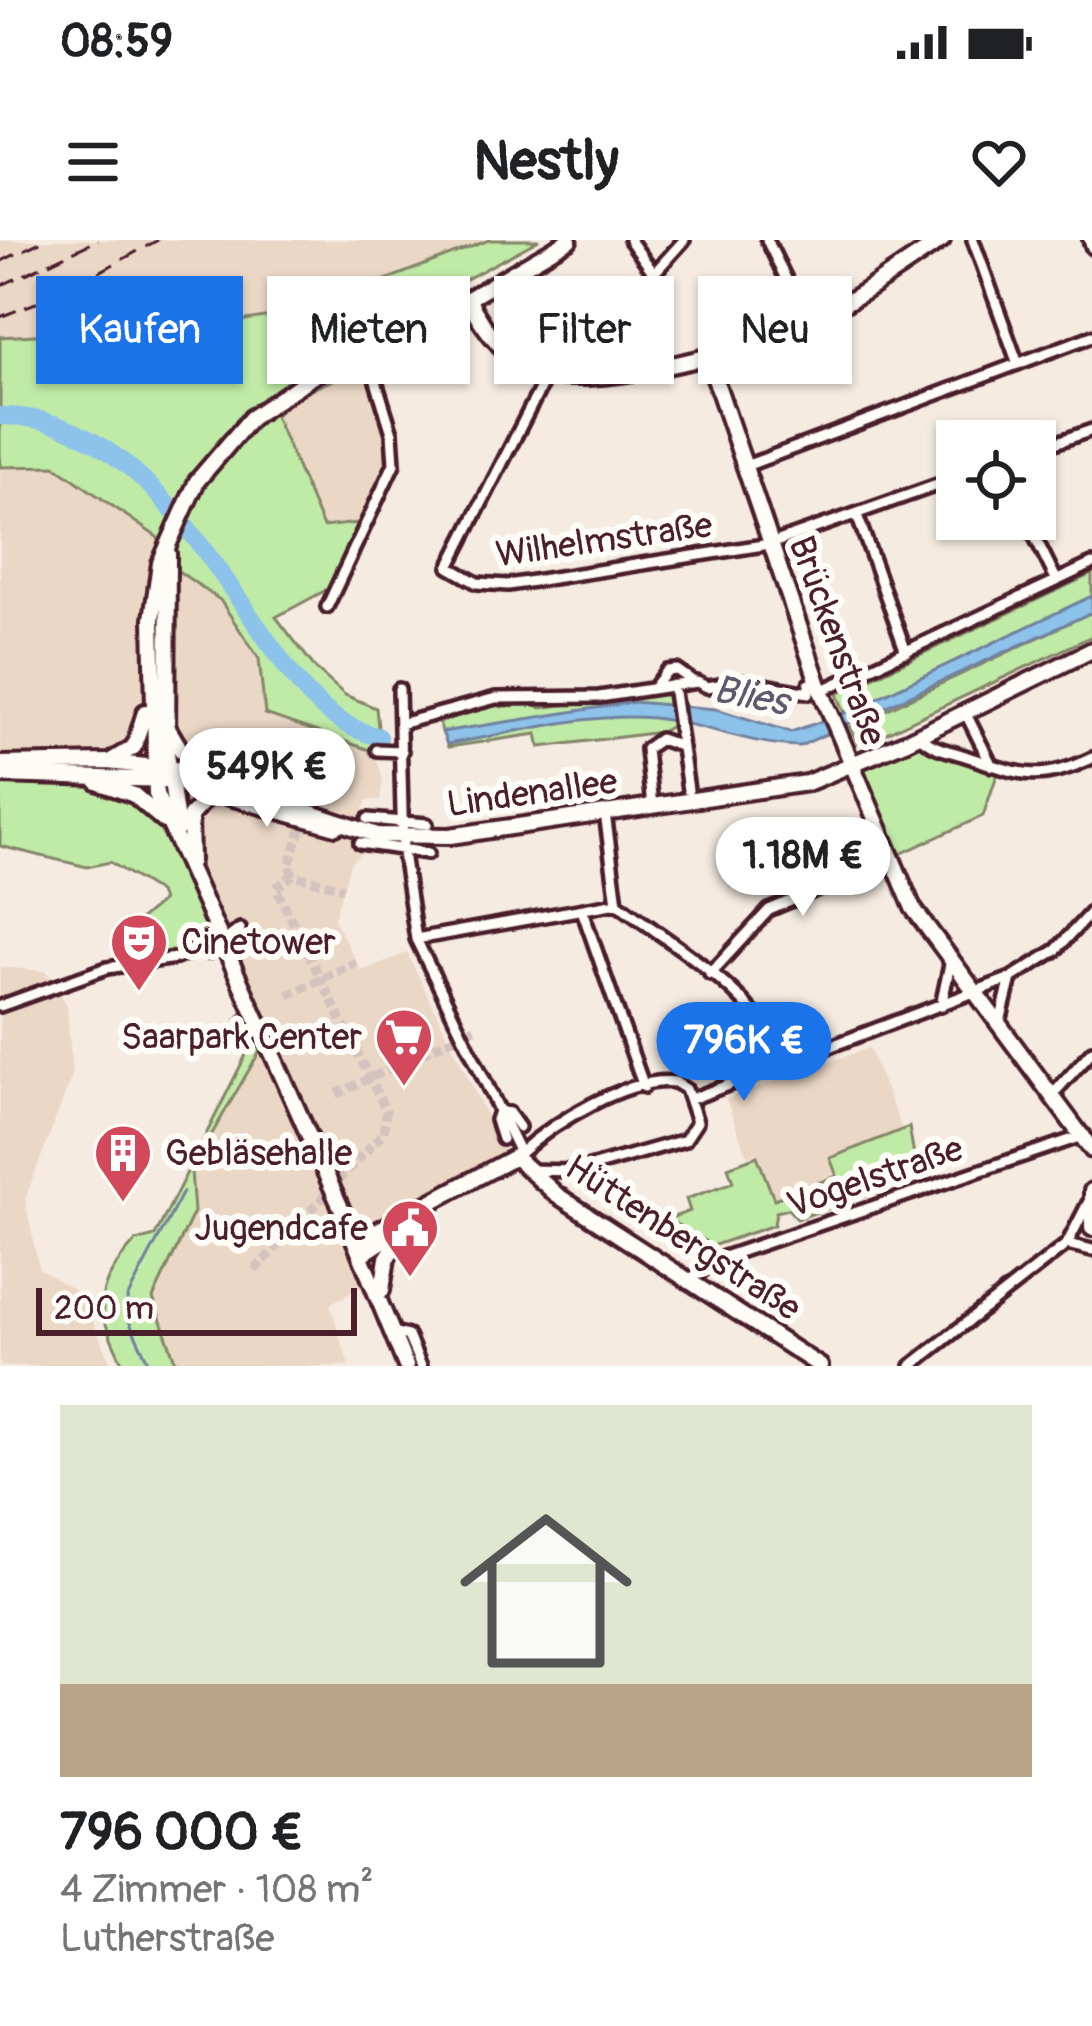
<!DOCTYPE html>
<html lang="de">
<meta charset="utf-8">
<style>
:root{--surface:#fff;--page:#f6f6f6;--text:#202124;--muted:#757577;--accent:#1a73e8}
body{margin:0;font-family:Pangolin,sans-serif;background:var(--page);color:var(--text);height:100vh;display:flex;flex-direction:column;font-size:45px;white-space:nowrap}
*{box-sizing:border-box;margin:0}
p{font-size:39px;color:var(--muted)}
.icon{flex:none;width:66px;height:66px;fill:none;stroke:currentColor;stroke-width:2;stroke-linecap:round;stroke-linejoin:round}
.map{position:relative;height:1126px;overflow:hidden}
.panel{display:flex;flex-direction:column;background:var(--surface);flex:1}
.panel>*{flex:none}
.hud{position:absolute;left:36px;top:36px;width:1020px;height:108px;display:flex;gap:24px}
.buttons{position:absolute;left:936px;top:180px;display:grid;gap:24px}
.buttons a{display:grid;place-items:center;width:120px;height:120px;border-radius:0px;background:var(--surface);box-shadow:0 3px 9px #0004;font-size:60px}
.scale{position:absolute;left:36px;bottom:30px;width:321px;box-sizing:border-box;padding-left:12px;border:6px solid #4a1f2b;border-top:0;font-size:33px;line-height:42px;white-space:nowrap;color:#4a1f2b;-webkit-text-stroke:9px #fdfcf7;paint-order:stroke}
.price{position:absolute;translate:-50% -102px;padding:0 27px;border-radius:42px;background:#fff;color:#222;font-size:39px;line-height:78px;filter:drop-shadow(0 3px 6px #0008)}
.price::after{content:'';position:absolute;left:50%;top:72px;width:36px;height:27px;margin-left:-18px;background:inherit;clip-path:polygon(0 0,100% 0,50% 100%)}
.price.current{background:var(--accent);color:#fff}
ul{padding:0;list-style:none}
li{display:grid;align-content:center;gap:24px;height:636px;padding:0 60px}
li span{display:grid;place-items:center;height:372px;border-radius:0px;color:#555}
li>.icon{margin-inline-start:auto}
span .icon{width:216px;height:216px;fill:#fffc;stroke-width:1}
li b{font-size:51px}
.chip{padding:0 42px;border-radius:0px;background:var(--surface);box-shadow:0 3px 9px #0004;font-size:42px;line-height:108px}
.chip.current{background:var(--accent);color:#fff}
.status{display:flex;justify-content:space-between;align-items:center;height:84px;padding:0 60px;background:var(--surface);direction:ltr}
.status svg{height:33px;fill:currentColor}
header{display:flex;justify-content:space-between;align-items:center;height:156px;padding:0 60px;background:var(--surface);font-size:54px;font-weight:700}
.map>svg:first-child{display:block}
.built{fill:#ebd7c6}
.green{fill:#c0eba7;stroke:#858569;stroke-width:3}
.water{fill:#8dc2ea;stroke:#72819e;stroke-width:3}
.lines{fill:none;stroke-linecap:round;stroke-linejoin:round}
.stream{stroke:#72819e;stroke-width:3}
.river{stroke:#8dc2ea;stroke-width:18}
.street-tunnel{stroke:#d3c2bd;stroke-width:9;stroke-dasharray:9 4.5;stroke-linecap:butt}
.street-casing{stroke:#4a1f2b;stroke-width:18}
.secondary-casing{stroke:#4a1f2b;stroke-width:22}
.street{stroke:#fdfcf7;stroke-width:9}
.secondary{stroke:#fdfcf7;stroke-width:14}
.rail{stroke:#4a1f2b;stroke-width:3;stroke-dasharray:18 9;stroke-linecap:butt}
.secondary-bridge-casing{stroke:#4a1f2b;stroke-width:22;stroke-linecap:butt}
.secondary-bridge{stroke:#fdfcf7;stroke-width:14}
.labels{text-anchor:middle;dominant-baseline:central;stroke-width:12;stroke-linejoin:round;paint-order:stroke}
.street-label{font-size:36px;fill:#4a1f2b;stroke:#fdfcf7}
.poi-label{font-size:36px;fill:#4a1f2b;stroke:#fdfcf7;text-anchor:start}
.water-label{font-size:39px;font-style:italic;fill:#61586e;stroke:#fdfcf7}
</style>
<div class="status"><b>08:59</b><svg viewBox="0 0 49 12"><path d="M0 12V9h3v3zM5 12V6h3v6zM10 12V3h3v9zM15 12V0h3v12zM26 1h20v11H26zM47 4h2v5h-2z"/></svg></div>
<header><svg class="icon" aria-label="menu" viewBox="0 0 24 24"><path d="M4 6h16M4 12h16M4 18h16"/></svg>Nestly<svg class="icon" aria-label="heart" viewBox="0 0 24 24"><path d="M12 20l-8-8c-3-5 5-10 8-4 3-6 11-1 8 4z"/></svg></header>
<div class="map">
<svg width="1092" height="1126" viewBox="0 0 1092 1126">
<rect width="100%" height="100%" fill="#f5ebe1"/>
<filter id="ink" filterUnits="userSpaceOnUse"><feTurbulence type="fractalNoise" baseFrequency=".00833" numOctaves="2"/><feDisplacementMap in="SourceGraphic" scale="24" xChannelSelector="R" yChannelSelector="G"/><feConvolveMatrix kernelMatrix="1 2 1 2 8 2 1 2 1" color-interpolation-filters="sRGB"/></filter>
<g filter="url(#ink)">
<path class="built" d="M5,0H489L308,70L215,85L0,97V2Z
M368,125L389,212L358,283L323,288L275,176L291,158Z
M54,226L157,297L178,331L220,360L259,419L265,474L381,514L376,516L383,540L380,560H367L363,569V610L350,624L334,679L361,731L407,713L504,911L341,997L361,1047L330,1064L349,1126H177L161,1084L153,1059L194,972L191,931L260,811L164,594L151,578L72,544L0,543V227Z
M0,727L46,731L67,765L72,836L25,959L39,1029L81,1054L112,1126H0Z
M869,808L902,889L831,918L838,936L773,960L756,913L747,916L726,859Z"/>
<path class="green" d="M489,0H539L357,98L368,125L291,158L275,176L323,287L358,283L328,349L276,377L316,429L345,455L376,468L381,514L265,474L259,419L220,360L178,331L157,297L55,226L0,227V97L215,85L308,70Z
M1092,334V356L845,473L837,454Z
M1092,372V396L865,503H858L850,487Z
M663,451L670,456L673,485L661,492L540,507L537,494L448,507L439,483L497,462L501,467L532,462L541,468Z
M920,502L997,535L983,576L900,614L861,530Z
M0,543C31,546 63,540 94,545C161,555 182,634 205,687L180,711L141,714L129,696L130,688L162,661L159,652L110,622L87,627L0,606Z
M243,771L260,811L191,930L194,972L153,1058L177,1126H124C96,1068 90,1051 136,1001L155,996L248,811L237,779Z
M909,887L918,937L797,979L788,969L776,972L774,985L700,1010L705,1001L668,979L690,971L686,959L733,942L728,927L757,916L774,959L837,936L830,918Z"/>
<path class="water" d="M1092,356V372L800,506C747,505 703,483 653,478C586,472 512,494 447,504L442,492L634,462L716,469L791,492L845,473Z"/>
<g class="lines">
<path class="stream" d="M150,1126L129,1081L127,1058L183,952"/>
<path class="river" d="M0,176C125,174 202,307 265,397C298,443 321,482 379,497"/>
<path class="street-tunnel" d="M293,635L289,625L314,552
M288,755L356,722
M337,854L475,788
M255,1030L384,892L386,871L276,648L293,635L343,648"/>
<g class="street-casing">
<path id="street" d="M630,0L655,35
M684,0L620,71L547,135L449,327L477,343L508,345L770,304L957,238
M767,0L808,84
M973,0L1018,124
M1089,0L1092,8
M1035,210L1092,190
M743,227L1092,96
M857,275L906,412
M1026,279L1057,341
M327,367L394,224L392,193L366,109
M673,445L688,550
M654,448L667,431L677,430L694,442
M399,449L403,613L416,699L520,913
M821,451L1092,324
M965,472L992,526
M400,484L496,458L599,457L697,442L707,447L742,441L809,453V444L817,441
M919,495C931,508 946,510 962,515C1017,533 1036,545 1092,518
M377,510L402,511
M652,566L646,509L660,499L680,506
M605,573L617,663
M368,579L427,584
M360,603L428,613
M582,670L644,847
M416,699L617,663C676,708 760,753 784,826
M710,734L769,670L890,619
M0,766L107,728L176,718L197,709L208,713L240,689
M941,766L950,724
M1000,782L1011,738
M1053,854L1092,811
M691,859L1011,738L1056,710L1092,671
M502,899L496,880L499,871L509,873L519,887
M519,914C554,882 627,837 675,842L686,849L697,882L685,900L576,931L527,930
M1067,1004L1092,1010
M690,1040L718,1019L1085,895
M394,1092L408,1096L421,1126
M911,1126L1067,1004L1088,963"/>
</g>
<g class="secondary-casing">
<path id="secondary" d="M468,59C484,90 511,126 546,134C604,148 754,109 808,83C855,61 899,28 942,0
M708,118L821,451L913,668L1092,910
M168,313L167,513L178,589
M169,490L181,510L214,529
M114,519L134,507L145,472
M0,524L108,522L183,530L377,595L450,596L807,543L907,501L1092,410
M0,535L169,540L336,587
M97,542L134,555L164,581
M191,621L190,576L207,558L222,554
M293,860L156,554L152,379L160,323L197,241L251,178L316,134L468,59L569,0
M1092,951V988
M341,968L406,1126
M358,1001L515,917L557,955L820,1126
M363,1014L424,974
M382,1050L387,1018L403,994"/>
</g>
<use href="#street" class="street"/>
<use href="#secondary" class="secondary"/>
<path class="rail" d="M0,22L44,0
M0,46L98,0
M0,77L61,53L158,0"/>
<g class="secondary-bridge-casing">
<path id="secondary-bridge" d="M293,860L341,968"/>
</g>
<use href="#secondary-bridge" class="secondary-bridge"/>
</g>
</g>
<defs>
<g id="theatre-pin" transform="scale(3)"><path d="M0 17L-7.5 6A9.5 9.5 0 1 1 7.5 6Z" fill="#d1495b" stroke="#fdfcf7"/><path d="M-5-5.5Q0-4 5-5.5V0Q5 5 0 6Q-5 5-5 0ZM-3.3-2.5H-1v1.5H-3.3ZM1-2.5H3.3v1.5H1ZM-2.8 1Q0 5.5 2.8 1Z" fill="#fff"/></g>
<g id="supermarket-pin" transform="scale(3)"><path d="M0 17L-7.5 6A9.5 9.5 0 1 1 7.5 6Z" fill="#d1495b" stroke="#fdfcf7"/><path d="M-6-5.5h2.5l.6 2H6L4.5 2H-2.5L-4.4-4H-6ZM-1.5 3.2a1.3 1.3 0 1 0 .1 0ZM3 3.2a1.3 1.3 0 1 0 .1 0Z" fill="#fff"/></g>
<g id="building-pin" transform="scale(3)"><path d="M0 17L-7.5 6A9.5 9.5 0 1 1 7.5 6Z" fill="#d1495b" stroke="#fdfcf7"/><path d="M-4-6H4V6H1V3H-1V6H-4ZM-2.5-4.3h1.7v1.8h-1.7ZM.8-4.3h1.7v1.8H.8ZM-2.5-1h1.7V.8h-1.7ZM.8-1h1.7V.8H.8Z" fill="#fff"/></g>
<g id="civic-pin" transform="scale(3)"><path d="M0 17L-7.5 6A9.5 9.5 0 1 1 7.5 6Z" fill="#d1495b" stroke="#fdfcf7"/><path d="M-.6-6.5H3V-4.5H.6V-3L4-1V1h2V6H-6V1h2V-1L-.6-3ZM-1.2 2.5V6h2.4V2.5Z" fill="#fff"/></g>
</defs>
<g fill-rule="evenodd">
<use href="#theatre-pin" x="139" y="702"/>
<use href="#supermarket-pin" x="404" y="797"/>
<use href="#building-pin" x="123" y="913"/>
<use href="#civic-pin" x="410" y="988"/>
</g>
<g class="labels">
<g class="street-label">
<text transform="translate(604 300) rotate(-8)">Wilhelmstraße</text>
<text transform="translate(837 401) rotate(70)">Brückenstraße</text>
<text transform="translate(532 553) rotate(-8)">Lindenallee</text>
<text transform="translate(875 937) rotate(-19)">Vogelstraße</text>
<text transform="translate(683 998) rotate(33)">Hüttenbergstraße</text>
</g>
<g class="poi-label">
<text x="181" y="702">Cinetower</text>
<text x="362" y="797" text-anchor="end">Saarpark Center</text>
<text x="165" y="913">Gebläsehalle</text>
<text x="368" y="988" text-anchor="end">Jugendcafe</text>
</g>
<g class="water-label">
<text transform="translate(751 456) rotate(11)">Blies</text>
</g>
</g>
</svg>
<div class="buttons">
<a><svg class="icon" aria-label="locate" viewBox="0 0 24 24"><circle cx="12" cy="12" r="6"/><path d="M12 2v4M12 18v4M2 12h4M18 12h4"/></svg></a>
</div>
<div class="scale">200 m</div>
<b class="price" style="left:267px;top:590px">549K €</b>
<b class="price" style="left:803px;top:679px">1.18M €</b>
<b class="price current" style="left:744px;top:864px">796K €</b>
<div class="hud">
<a class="chip current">Kaufen</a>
<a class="chip">Mieten</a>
<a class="chip">Filter</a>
<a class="chip">Neu</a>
</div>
</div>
<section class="panel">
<ul>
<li><span style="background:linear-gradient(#dfe7d0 75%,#b9a48a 0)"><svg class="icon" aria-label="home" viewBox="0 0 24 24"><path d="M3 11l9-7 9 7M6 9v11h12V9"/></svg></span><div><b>796 000 €</b><p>4 Zimmer · 108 m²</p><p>Lutherstraße</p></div></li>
</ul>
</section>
